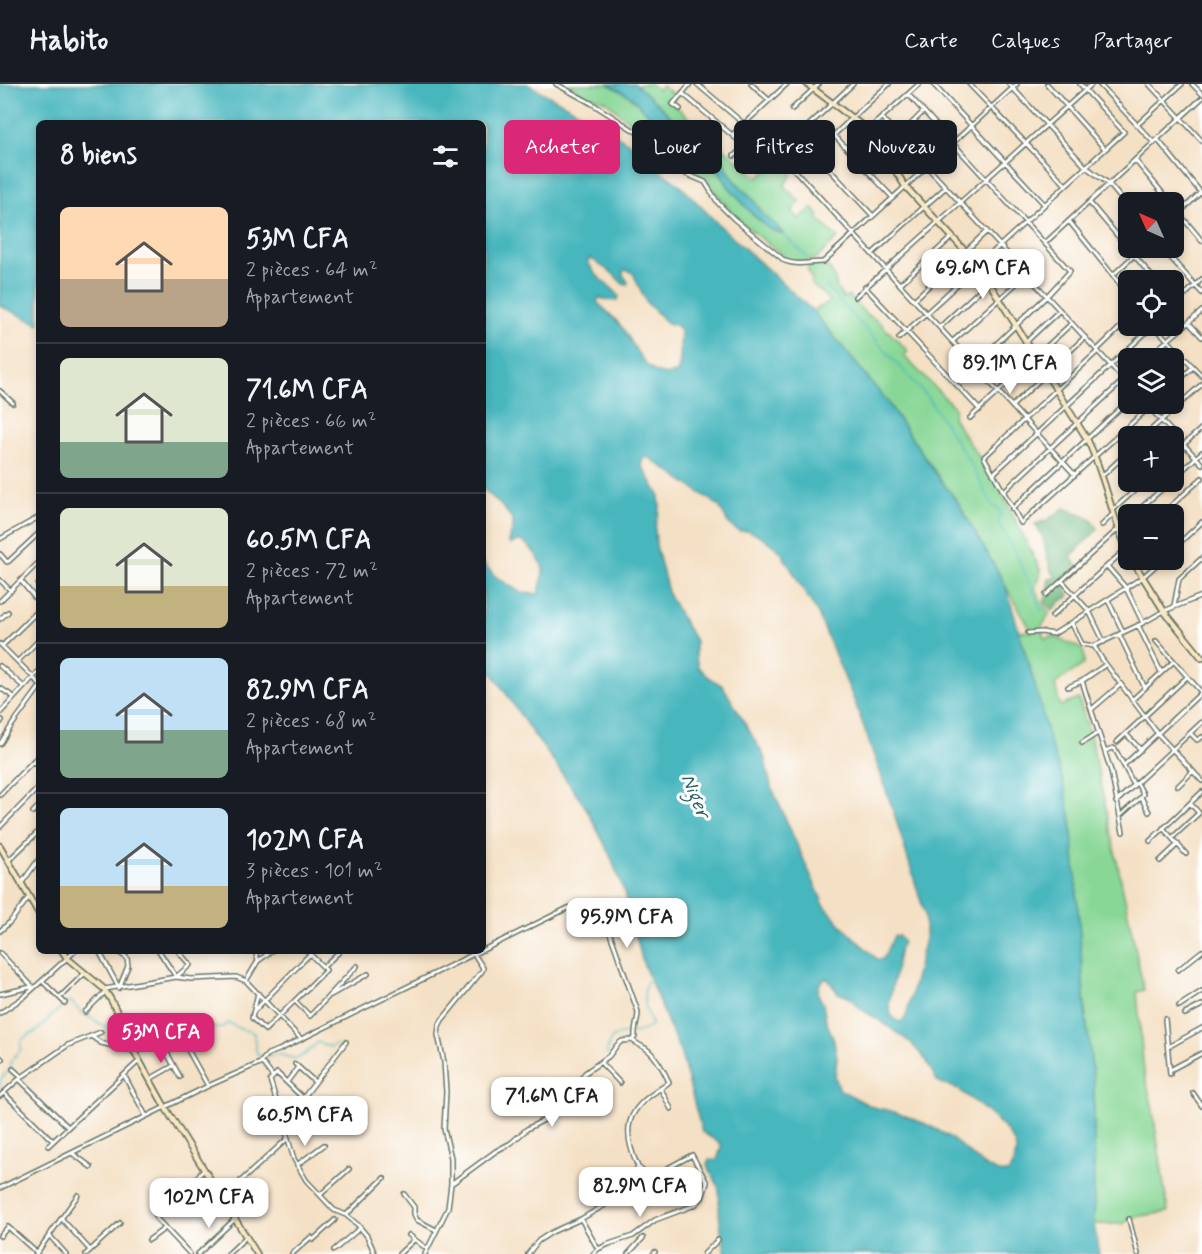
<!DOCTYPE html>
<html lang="fr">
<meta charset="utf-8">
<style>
:root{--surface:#171b24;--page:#20242c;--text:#f1f3f6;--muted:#9ea1a6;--line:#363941;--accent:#db2777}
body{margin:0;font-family:Mynerve,sans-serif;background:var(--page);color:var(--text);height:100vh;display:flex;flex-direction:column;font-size:22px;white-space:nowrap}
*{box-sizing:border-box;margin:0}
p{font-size:20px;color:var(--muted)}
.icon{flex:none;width:33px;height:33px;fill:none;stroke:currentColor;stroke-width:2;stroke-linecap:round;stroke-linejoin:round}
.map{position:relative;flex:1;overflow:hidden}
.drawer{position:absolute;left:36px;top:36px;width:450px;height:834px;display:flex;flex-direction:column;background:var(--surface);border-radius:9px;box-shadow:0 3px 9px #0003}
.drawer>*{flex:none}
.guide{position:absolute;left:504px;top:36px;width:570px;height:54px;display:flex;gap:12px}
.needle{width:39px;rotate:315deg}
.tools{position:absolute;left:1118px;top:108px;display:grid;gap:12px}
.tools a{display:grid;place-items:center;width:66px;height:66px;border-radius:9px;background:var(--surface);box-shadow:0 3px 9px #0003;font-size:30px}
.price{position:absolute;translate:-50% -51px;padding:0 14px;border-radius:12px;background:#fff;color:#222;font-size:20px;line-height:39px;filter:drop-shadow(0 2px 3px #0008)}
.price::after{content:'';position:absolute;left:50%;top:36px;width:18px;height:14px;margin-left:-9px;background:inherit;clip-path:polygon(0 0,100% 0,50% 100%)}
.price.current{background:var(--accent);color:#fff}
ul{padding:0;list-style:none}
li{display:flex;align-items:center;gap:18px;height:150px;padding:0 24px}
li+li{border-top:2px solid var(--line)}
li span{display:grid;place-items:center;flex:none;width:168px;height:120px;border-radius:9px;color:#555}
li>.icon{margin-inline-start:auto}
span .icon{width:72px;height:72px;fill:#fffc;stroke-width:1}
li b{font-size:26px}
h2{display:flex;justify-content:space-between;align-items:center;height:72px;padding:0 24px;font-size:26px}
.chip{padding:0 21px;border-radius:9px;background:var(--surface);box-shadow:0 3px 9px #0003;font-size:21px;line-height:54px}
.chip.current{background:var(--accent);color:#fff}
header{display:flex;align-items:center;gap:36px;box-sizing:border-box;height:84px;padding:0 30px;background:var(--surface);border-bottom:2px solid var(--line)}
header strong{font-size:28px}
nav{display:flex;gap:33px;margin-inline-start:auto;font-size:21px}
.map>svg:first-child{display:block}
.green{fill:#88d796;stroke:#548a65;stroke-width:1.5}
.forest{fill:#6eb87f;stroke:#467a5a;stroke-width:1.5}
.water{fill:#47b6bd;stroke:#337a78;stroke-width:1.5;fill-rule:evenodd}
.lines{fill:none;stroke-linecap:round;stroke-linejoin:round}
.stream{stroke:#47b6bd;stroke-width:1.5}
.street-casing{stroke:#6a7666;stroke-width:6}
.secondary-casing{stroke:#6a7666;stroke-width:8}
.street{stroke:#fff;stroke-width:3}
.secondary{stroke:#fae7c3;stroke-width:4.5}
.labels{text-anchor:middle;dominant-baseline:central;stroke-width:6;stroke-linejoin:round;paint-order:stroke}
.water-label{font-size:20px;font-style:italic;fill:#2b615d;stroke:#fff}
</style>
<header>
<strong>Habito</strong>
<nav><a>Carte</a><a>Calques</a><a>Partager</a></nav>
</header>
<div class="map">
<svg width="1202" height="1170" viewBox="0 0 1202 1170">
<rect width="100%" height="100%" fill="#fff"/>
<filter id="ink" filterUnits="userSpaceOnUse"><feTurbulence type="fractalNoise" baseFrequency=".0167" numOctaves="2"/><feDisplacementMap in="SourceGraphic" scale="12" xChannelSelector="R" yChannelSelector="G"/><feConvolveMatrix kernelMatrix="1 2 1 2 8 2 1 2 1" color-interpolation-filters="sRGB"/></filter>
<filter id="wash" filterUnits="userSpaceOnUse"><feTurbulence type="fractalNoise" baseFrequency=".008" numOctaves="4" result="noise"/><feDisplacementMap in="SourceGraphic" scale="24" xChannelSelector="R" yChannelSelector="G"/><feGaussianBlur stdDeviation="1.35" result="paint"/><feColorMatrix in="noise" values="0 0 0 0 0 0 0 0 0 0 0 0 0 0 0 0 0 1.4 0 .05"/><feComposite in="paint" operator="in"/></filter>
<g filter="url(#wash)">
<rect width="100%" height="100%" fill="#f4e0c4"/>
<path class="green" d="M569,0H608L630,12L659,41L672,51L683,62L720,88L728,102L752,130L769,145L783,150L777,142L763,130L751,113L736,98L724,80L705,65L658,20L638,3L640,0H651L658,6L662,2L676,12L672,19L758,94L779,76L792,90L784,102L800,118L792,127L799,135L812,124L819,131L817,134L838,154L818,173L807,178L788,176L736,134L708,98L694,89L641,48L606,17L592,13L588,14Z
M818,179L829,184L834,192L837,205L843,214L849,212L865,229L879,238L908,267L904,272L955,324L953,333L966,354L994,394L1041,487L1035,505L1049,530L1041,544L1045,555L1053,552L1080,564L1084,569V580L1055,600L1060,622L1079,615L1093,663L1144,906L1137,908L1144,989L1152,1021L1168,1128L1132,1133L1123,1140H1094V1000L1085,925L1075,781L1071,736L1063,697L1049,656L1019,547L1032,548L957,417L939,394L886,316L813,227L830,218L821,208L811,200L812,196L808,187V182Z"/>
<path class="forest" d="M1064,424C1077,429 1092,431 1098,445L1070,473L1077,481L1063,499L1069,512L1060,518L1052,527L1045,518L1049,495L1057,493L1051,487L1043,454L1035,440L1046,437Z"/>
<path class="water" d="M0,0H527L577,27L629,59L659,86L680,101L717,139L813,227L886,316L939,394L957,417L1005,500L1037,608L1049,656L1063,697L1071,736L1075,781L1085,925L1094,1000V1140L1099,1170H726C722,1154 719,1138 719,1122C719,1117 720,1112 719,1107C718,1097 710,1089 707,1081L709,1076H717L721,1064V1060L702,1048L681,970L643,879L625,810L609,769L586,724L549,671L531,647L483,575V479L496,493L521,509L538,510C540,504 543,493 543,486C542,477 529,459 520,457C516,457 514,459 511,460L509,459C509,453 514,445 513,439C512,429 491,412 483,405V39H39V240L0,222ZM590,174L613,190L623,200L627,201L628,198L623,191V188L625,186L629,187L633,189L646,218L662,234L668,239L675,241L681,247C679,263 683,273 677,289C647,298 637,265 624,246C617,236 606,227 597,218L599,214L614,217L618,216L619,212C609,199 593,193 588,177ZM648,373L719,422L727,437L732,443L739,447H748L761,452L781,468L818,530L856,621L894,729L925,831V854L906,933L902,937L899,938C891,933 889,928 889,919L900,864L903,858L899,852H894L883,875L878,876L844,844L824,821L771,702L764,672L723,602L708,593L698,583L695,570V557L669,512L656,461L655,444L660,423L659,411L642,382V375ZM827,894L838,909L849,913L862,926L879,936L911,959L926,976L937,997C943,1001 953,1002 959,1006C974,1017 1017,1048 1016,1067C1016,1075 1012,1083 1008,1089C987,1091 964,1062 946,1051C930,1041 910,1033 891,1027C885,1025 879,1025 873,1023C862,1018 851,1011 840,1006L835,993L837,974L834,957L826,936L823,920L818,910L819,901L823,896Z
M608,0H635L658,20L705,65L724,80L736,98L751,113L763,130L777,142L784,151L769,145L752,130L728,102L720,88L683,62L672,51L659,41L630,12Z"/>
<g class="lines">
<path class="stream" d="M784,151L808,174
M826,202L927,312L969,377L993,422L1000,426L1001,430L998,438L1016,470L1042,527
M607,971C608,938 631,957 651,942C652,936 649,934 647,928C644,917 642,901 651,893
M268,972C283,966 289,979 302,972C308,969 313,962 318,958L330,963L337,960
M0,1001L1,994L9,987L11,976L21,966V957L24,954L37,947L52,931L70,917L82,929L111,946L132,943L138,945L141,940L160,947L176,950C194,931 211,954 228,939C232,940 234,942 238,944C243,947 249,946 254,949L255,962L257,970L263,973
M0,1001V1008"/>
</g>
</g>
<g filter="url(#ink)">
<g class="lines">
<g class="street-casing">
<path id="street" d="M556,0L591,19L641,51L654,60L663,73L686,90L705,98L718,119L734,135L785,177C799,182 809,178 823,178L1017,0
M697,0L757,51L734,72
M751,0L769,16
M853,0L779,69L1075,391
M933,0L1044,120
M969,0L1065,100
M1009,0L1086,83L1109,100L1128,123
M1047,0L1105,65
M1099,0L1154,59
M1149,0L1202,57
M1192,0L1202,10
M682,9L745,62
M908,10L1070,187L1047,212L955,299
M680,25L673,20L690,0
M792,25L819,0
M882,34L1128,300
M1137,41L1182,0
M868,46L919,0
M732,51L787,0
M834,51L893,114
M899,52L923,28
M1158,56L1202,110
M814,69L873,132
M1135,76L1170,118
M795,87L889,0
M1089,118L1155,196
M1173,122L1202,157
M1173,135L1200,109
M1069,137L1128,210
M1045,159L1202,14
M1162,164L1202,209
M872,170L946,103
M1113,191L1142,164
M900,200L952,153
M865,203L980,326
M855,213L1092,0
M914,216L987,147
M1173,222L1202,195
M1189,239L1202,253
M1154,242L1202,292
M940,243L1013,175
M899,254L1124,48L1080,0
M953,257L1027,190
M1026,258L1060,226
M1097,266L1128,236
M1098,267L984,373L1021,439L1153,320
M1147,274L1202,227
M1173,275L1180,269
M987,294L1027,259
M1173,302L1193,283
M0,307L13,319
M1146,320L1202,380
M1012,322L1085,253
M970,334L1072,239
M1144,352L1202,300
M1173,370L1202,344
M993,390L1153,242
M1102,392L1128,368
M1173,395L1202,368
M1004,407L1128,292
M1012,425L1128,317
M1113,426L1144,398
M1134,430L1170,398
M1162,430L1202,394
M1102,441L1113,430
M0,455L39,433
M1173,465L1202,438
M0,470L7,478L9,477L39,449
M1107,482L1126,504L1143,539
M0,496L11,507
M21,497L39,519
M1062,497L1089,527L1104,558
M38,501H39
M1046,511L1128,436
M1108,516L1123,548
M0,517L39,478
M1174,522L1179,495L1202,474
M1052,532L1127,464
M0,535L8,528
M1072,540L1082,560L1094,562L1143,539L1164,527L1202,512
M1138,541L1161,588
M1028,549L1041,548L1054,550L1143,493L1162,476
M1119,550L1145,604
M1156,557L1202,609
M0,560L33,593L39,600
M2,562L39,526
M1094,562L1102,575L1158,650L1202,697
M18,577L39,556
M0,582L24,603
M1082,597L1111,687L1123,748
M1068,603L1082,597L1105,581
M0,604L14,613
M1132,616L1174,577
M1092,625L1120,601
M0,629L39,587
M0,639L2,636
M1190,649L1197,656L1202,653
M1126,650L1141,666
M1117,658L1187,593
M1082,659L1098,649
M0,660L12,641L39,604
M1105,667L1113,664L1115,665L1134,701
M33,677L39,682
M1124,681L1202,608
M1137,699L1143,710L1141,713L1149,728
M1178,702L1193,687
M0,711L39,671
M1116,718L1202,638
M33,728L39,722
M1120,732L1141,713
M0,743L39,703
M1163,744L1186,770
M1172,754L1199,729L1190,719
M1150,757L1202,708
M9,776L39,747
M1160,777L1178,760
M21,800L39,775
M0,847L10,838L29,813
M99,867L119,904
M117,867L127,874L128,882L119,904
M159,867L176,893L190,881L178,867
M255,867L258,877
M0,869L32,902
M323,883L340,867
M1178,886L1202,867
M42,897L65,919
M246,897L301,955
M105,905L176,893L191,895L236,893L246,897L258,877L272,867
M258,909L252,934L265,946L326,886L307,867
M0,910L31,903
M331,911L368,890
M60,913L84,890
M295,917L310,932L357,882
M1179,922L1202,907
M255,926L313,867
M85,928L105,908
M0,929L24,913L75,867
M1185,930L1202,921
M1165,935L1170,990
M179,950L208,1002
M91,952L101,959L134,967
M160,956L180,993
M1168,963L1202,944
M0,973L2,975
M260,979L264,981L273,993L270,996L294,1075L306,1096L334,1126L346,1131L358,1141L367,1152L375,1170
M601,979L620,999
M295,980L315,998
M13,985L22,993
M1170,986L1202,969
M124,991L146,1032
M273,993L277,989L303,1014
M19,995L68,1043
M150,995L173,982
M287,998L298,983
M661,1005L671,1025
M4,1009L53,1057
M1193,1009L1202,1022
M0,1012L19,995L68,961L101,948
M284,1039L346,958
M48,1062L140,976
M72,1069L91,1083
M297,1081L324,1061
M451,1100L496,1067L511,1059L527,1045L553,1031L585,989L609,972L617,961L622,957L632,956L635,953C634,944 638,937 638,928L607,841L587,825L576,822L568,824L483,866
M0,1104L208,1002L260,979L268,970L279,966L480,867
M404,1110L414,1123V1130L417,1136L436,1146
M320,1111L349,1085
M222,1114L288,1054
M346,1131L384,1094
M61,1134L90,1166
M581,1135L598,1165
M1129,1135L1138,1170
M49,1151L66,1170
M409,1151L427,1165
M0,1152L8,1143L37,1169
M149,1156L165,1144
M334,1166L360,1144
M36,1170L78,1111
M86,1170L120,1139
M190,1170L156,1134L204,1086
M198,1170L235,1135
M228,1170L246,1153
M292,1170L311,1153L313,1156L335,1136
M399,1170L414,1156
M425,1170L448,1124L451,1100V1074L444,1045L446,1008L444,978L438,951L439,942L442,936L482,887L483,884L474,870
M528,1170L538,1157L552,1148L581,1135L617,1114L624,1105L638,1083C624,1052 623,1029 654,1009C659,1005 664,1003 669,998C664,987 656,971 645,964C639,961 637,960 632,956
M593,1170L598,1165L609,1160L633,1152L655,1136L695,1121L702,1114L707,1099L692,1071L668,1084L658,1093L652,1095L638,1083
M628,1170L643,1154
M653,1170L655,1168
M704,1170L718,1156"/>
</g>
<g class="secondary-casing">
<path id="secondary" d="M807,0L868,46L874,53L905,102L978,181L1087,355C1105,391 1111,432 1128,467
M1132,476L1164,527L1202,574
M0,762L39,830
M62,867L67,874L104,905L111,916L118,930L123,947L165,1023L257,1170"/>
</g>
<use href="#street" class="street"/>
<use href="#secondary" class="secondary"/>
</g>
</g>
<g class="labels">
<g class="water-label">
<text transform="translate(695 712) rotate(68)">Niger</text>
</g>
</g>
</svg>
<div class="tools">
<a><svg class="needle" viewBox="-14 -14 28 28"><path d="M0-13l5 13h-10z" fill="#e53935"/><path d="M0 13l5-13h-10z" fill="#9ea1a6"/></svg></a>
<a><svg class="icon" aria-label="locate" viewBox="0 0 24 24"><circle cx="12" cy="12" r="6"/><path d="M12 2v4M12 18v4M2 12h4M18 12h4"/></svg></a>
<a><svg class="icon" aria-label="layers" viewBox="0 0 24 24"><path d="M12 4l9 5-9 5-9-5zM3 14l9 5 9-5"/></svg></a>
<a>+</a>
<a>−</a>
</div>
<b class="price" style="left:983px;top:216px">69.6M CFA</b>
<b class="price" style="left:1010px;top:311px">89.1M CFA</b>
<b class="price" style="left:627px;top:865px">95.9M CFA</b>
<b class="price current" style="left:161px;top:980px">53M CFA</b>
<b class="price" style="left:552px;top:1044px">71.6M CFA</b>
<b class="price" style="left:305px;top:1063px">60.5M CFA</b>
<b class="price" style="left:640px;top:1134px">82.9M CFA</b>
<b class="price" style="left:209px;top:1145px">102M CFA</b>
<div class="guide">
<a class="chip current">Acheter</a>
<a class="chip">Louer</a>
<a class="chip">Filtres</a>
<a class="chip">Nouveau</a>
</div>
<section class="drawer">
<h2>8 biens<svg class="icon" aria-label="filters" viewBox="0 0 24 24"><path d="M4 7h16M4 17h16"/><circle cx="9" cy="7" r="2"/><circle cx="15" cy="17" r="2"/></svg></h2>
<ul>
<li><span style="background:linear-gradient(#ffd9b3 60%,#b9a48a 0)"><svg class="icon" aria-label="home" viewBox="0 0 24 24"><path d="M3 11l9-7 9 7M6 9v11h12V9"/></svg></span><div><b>53M CFA</b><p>2 pièces · 64 m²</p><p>Appartement</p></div></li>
<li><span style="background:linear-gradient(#dfe7d0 70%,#7fa58c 0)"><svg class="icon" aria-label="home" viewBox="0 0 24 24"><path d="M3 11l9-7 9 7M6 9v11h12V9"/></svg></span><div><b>71.6M CFA</b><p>2 pièces · 66 m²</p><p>Appartement</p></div></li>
<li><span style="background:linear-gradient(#dfe7d0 65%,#c2b280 0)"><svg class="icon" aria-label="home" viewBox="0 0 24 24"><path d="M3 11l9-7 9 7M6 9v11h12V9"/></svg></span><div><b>60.5M CFA</b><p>2 pièces · 72 m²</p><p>Appartement</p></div></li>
<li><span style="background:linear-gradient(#bfe0f5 60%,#7fa58c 0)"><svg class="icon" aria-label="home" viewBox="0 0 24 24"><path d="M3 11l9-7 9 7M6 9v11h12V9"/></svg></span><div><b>82.9M CFA</b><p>2 pièces · 68 m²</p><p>Appartement</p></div></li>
<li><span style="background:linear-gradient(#bfe0f5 65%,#c2b280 0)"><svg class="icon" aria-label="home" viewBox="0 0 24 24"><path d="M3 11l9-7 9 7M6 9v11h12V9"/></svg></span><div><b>102M CFA</b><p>3 pièces · 101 m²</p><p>Appartement</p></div></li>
</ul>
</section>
</div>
